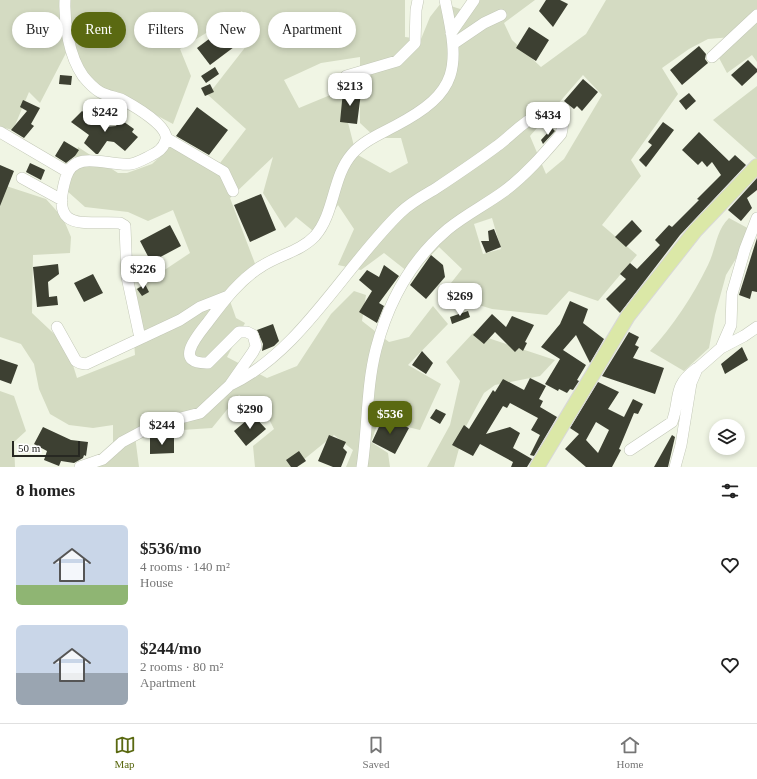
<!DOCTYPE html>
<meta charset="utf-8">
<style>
:root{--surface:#fff;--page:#f6f6f6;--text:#222;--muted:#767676;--line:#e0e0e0;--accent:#5a6911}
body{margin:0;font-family:Georgia,serif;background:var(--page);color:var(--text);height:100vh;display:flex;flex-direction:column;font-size:15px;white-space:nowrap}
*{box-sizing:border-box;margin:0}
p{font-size:13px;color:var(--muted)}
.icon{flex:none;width:22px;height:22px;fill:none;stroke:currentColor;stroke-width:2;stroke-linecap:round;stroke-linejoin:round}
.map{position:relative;height:467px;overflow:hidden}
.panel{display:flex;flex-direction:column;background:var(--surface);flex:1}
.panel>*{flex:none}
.hud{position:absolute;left:12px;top:12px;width:400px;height:36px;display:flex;gap:8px}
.fabs{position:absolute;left:709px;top:419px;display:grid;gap:8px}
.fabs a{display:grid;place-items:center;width:36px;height:36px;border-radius:50%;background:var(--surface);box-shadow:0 2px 6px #0003;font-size:20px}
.scale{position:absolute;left:12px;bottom:10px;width:68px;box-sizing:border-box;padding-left:4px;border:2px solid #272822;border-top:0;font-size:11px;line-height:14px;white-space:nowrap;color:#272822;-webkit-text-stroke:3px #fff;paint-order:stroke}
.price{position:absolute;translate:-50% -34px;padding:0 9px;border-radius:8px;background:#fff;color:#222;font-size:13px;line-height:26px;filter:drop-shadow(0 1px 2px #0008)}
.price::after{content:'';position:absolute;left:50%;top:24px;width:12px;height:9px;margin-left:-6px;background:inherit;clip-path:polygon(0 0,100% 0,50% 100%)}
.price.selected{background:var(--accent);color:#fff}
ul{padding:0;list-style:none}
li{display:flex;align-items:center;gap:12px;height:100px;padding:0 16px}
li span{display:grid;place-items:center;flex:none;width:112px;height:80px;border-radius:6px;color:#555}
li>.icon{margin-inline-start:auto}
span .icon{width:48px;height:48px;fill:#fffc;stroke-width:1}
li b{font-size:17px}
h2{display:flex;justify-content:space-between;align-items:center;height:48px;padding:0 16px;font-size:17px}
.pill{padding:0 14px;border-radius:18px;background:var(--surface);box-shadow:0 2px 6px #0003;font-size:14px;line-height:36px}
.pill.selected{background:var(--accent);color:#fff}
.dock{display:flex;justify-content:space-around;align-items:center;height:56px;border-top:1px solid var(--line);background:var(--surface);font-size:11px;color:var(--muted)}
.dock a{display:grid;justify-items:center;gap:2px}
.dock .selected{color:var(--accent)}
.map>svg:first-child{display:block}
.green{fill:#d4dbc2;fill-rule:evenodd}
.building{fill:#3d4032;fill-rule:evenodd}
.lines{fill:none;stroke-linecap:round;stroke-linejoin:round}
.minor-casing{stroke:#c3c8b7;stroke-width:12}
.major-casing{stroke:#d8d8d7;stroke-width:16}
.minor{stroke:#fff;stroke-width:11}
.major{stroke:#dbe8a7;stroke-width:14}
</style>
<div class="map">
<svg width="757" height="467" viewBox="0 0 757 467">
<rect width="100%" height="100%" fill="#f0f5e4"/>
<path class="green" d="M0,0H405V37L421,39L430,17L441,3L470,12L472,0H535L504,23L512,40L541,67L586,34L606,0H757V62L752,55L727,73L719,58L732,37L708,39L689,49L662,68L678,94L631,160L641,176L602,225L637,255L598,301L569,291L547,315L492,309L472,303L451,283L462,269L439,247L412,275L384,253L361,270L338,265L354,229L338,205L318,235L296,217L285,228L263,193L273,157L230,198L259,274L230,301L236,318L245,323L227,357L267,378L297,366L331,314L354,291L366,295L362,321L389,342L409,337L433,306L448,324L408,365L441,384L420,430L379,420L371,442L388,453L390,467H346L353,450L334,435L297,465L298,467H255L253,446L274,429L267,415L239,395L212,428L167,431L135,436L139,467H82L113,454V425L93,428L69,425L50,414L39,389L34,364L21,344L0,337V184L46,199L63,218L71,237L70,253L33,255L32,313L67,346L77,378L135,355L130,293L190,253L173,210L148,221L128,212L85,207L66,190L78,147L118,173H127L152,164L164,153L173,140L220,163L246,129L208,95L254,36L242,11L180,49L191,76L173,124L122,97L79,81L66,53L40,103L29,92L13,130L0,127ZM360,57V123L376,138H401L408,163L390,173L356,154L340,91L299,108L284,80L321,63ZM583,75L602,95L564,159L546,174L530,136ZM492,218L501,249L483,254L474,224Z
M757,86V159L713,120Z
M729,218L753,231L726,275L715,315L709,348L684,371L650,351C673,326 693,296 708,265C716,249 716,230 729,218Z
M473,333L555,360L540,376L495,385L484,393L464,430L454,467H427L450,425L460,381L446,362Z
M0,391L14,396L26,431L14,442L15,467H0Z"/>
<path class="building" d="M546,0H560L568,4L553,27L539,11Z
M229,24L242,41L210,65L197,48Z
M529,27L549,40L536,61L516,48Z
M699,46L706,54L705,59L708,63L682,85L670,70Z
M748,60L757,69V72L742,86L731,75Z
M215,67L219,74L206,83L201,76Z
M60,75L72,76L71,85L59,84Z
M583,79L598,92L582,111L577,106L574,109L564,101Z
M210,84L214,92L205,96L201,88Z
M343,91L361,93L357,124L340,122Z
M689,93L696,101L686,110L679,101Z
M23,100L40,108L31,124L34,126L24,138L11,130L27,111L20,107Z
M197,107L228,130L209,155L176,136Z
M82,111L104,127L116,126L120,119L134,129L132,132L138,137L125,151L114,142L107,141L98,154H96L84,143L89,135L71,122Z
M663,122L674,130L646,167L639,160L652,145L648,142Z
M552,128L555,131L543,144L541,140Z
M699,132L729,161L735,155L746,165L680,235L620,313L606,299L626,279L620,274L630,263L637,269L660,245L655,240L669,225L672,227L699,200L697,199L721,175L712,162L707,167L702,161L698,165L682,150Z
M64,141L79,150L75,156L66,163L55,156Z
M30,163L45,170L41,180L26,172Z
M0,165L14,171L0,206Z
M757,178V190L747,198L752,208L741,221L728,210Z
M261,194L276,230L250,242L234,205Z
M632,220L642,231L626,247L615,237Z
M170,225L181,246L151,262L140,241Z
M494,229L501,247L486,253L481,241H489L488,231Z
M757,238V292L752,291L750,299L739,295Z
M431,255L443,265L445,277L426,299L410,285Z
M58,264L59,274L48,282L49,297L57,296L58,305L37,307L33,267Z
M384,265L399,276L379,303L384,306L377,323L359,312L372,291L359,280L367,270L379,277Z
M93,274L103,293L84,302L74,283Z
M145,284L149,292L142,296L137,289Z
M570,301L588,309L583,323L604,339L590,363L576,335L563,350L586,365L577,380L579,381L573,390L570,389L567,393L559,389L558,391L545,384L560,359L541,347L560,324Z
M468,311L470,317L452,324L450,317Z
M492,314L506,327L512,316L534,325L525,342L527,343L523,351L519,348L515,352L495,332L484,344L473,335Z
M273,324L279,341L274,346L262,351L263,344L257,330Z
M629,332L639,337L635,345L639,347L633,358L664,368L655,394L602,376Z
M742,347L748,360L725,374L721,364Z
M422,351L433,363L426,374L412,365Z
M0,359L18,365L11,384L0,380Z
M530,378L546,386L539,399L543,401L540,407L557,417L534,456L530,455L540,435L531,430L538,418L510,403L507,408L503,406L486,434L510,427L520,433L513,448L532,459L527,467H511L513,462L480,444L473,456L452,445L464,425L469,429L493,390L495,392L503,379L524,390Z
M598,382L619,392L608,409L624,417L633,399L643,404L638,414L634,413L619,449L621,450L612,467H586L565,449L579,434L570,428ZM596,422L609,430L598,453L586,440Z
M436,409L446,414L440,424L430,418Z
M253,415L266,429L246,446L234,431Z
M384,416L409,428L395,454L372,442Z
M43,427L71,440L88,442L86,456L84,455L83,458L74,463L61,461L59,466L44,460L47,451L34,444Z
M329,435L346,442L343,448L347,452L341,467H333L318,461Z
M672,435L675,437L668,467H654Z
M150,438H174V453L150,454Z
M299,451L306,461L297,467H291L286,460Z"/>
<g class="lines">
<g class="minor-casing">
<path id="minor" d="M65,0C64,24 69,56 83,76C87,81 95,89 100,92C107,96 116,97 123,100C134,106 169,126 166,140C163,149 158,152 150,156C144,159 137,163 131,164C110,167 75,148 66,177C49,233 83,221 120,223L125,226L127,277L140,338
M451,33L474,0
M453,44L484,23L501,15
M712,57L757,15
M346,76L397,61L415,43L416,10L418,0
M0,132L68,172
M166,138L224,172L233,191
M22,178L62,200
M57,327L76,361L80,363L86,364L180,320L200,307L228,296
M721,348L744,336L757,327
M230,385C300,353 345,266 400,213C410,203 423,196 435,189C456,175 477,161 497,146C510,137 523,121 538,115C546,113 555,113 560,120C564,124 562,129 561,134C543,155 525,176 503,192C485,205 465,215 448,229C411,260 388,303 376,349C366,388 368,428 362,467
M630,450L672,422C681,398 672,387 696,369
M80,467L103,459L122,442L154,425L200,413L230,385L253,352L256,346L253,335L247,332H239L208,363C172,364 198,335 208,322C223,302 240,279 262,266C279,255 301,251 315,236C335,213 332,177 352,154C363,141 380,134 395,126C460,92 460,68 445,0
M675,467L681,445L691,383L697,369L721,348L731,325L732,294L745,249L757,218"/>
</g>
<g class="major-casing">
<path id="major" d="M537,467L628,316L695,231L757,166"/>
</g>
<use href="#minor" class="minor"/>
<use href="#major" class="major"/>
</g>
</svg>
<div class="fabs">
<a><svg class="icon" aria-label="layers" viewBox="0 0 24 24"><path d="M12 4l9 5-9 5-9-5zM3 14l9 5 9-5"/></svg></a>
</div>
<div class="scale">50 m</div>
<b class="price" style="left:350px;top:107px">$213</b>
<b class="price" style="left:105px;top:133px">$242</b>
<b class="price" style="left:548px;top:136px">$434</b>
<b class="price" style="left:143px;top:290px">$226</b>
<b class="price" style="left:460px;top:317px">$269</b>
<b class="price" style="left:250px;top:430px">$290</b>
<b class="price selected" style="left:390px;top:435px">$536</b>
<b class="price" style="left:162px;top:446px">$244</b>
<div class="hud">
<a class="pill">Buy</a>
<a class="pill selected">Rent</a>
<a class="pill">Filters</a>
<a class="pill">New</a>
<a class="pill">Apartment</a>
</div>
</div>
<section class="panel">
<h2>8 homes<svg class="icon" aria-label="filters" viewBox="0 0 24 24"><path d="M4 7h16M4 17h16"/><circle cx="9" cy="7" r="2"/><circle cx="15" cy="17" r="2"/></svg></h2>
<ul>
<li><span style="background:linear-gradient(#c9d6e8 75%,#8fb573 0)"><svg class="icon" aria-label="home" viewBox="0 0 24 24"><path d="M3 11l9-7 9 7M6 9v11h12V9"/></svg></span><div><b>$536/mo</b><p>4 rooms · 140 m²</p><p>House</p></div><svg class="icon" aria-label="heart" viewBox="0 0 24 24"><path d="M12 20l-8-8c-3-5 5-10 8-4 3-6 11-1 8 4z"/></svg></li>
<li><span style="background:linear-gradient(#c9d6e8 60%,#9aa5b1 0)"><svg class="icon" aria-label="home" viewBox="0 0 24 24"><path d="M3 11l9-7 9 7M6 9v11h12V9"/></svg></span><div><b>$244/mo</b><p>2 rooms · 80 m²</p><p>Apartment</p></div><svg class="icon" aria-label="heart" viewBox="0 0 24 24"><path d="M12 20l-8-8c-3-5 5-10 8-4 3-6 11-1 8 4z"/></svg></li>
</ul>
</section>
<nav class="dock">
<a class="selected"><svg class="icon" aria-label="map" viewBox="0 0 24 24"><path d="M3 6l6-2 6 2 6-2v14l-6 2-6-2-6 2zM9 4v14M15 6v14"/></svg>Map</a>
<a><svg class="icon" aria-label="saved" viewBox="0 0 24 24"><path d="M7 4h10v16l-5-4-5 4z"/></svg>Saved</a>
<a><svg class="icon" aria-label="home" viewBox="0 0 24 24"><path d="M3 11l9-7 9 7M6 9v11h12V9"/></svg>Home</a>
</nav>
